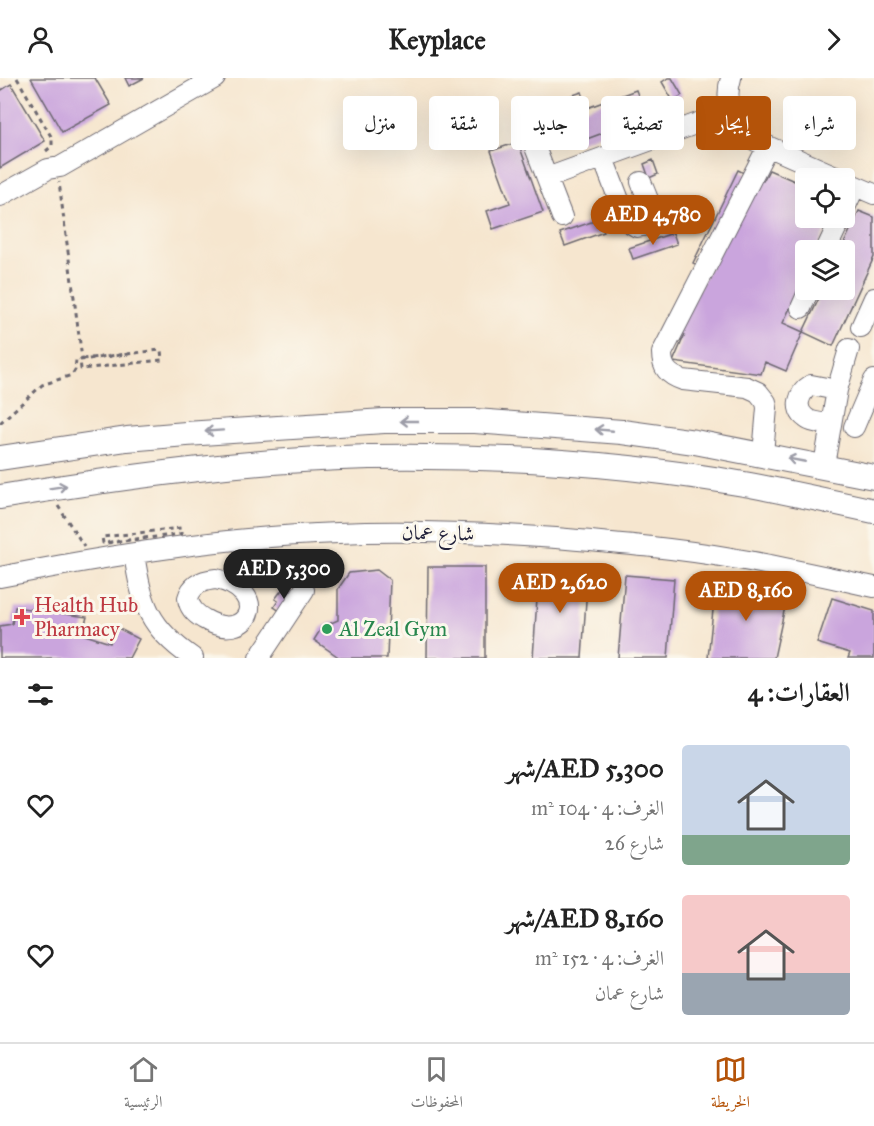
<!DOCTYPE html>
<html lang="ar">
<meta charset="utf-8">
<style>
:root{--surface:#fff;--page:#f6f6f6;--text:#222;--muted:#767676;--line:#e0e0e0;--accent:#b45309}
body{margin:0;font-family:"IM FELL Great Primer",Amiri,serif;background:var(--page);color:var(--text);direction:rtl;height:100vh;display:flex;flex-direction:column;font-size:22px;white-space:nowrap}
*{box-sizing:border-box;margin:0}
p{font-size:20px;color:var(--muted)}
.icon{flex:none;width:33px;height:33px;fill:none;stroke:currentColor;stroke-width:2;stroke-linecap:round;stroke-linejoin:round}
.map{position:relative;height:580px;overflow:hidden;direction:ltr}
.side{display:flex;flex-direction:column;background:var(--surface);flex:1}
.side>*{flex:none}
.guide{position:absolute;left:18px;top:18px;width:838px;height:54px;direction:rtl;display:flex;gap:12px}
.controls{position:absolute;left:795px;top:90px;display:grid;gap:12px}
.controls a{display:grid;place-items:center;width:60px;height:60px;border-radius:6px;background:var(--surface);box-shadow:0 6px 24px #0002;font-size:30px}
.price{position:absolute;translate:-50% -51px;padding:0 14px;border-radius:21px;background:var(--accent);color:#fff;font-size:20px;line-height:39px;filter:drop-shadow(0 2px 3px #0008)}
.price::after{content:'';position:absolute;left:50%;top:36px;width:18px;height:14px;margin-left:-9px;background:inherit;clip-path:polygon(0 0,100% 0,50% 100%)}
.price.active{background:#222;color:#fff}
ul{padding:0;list-style:none}
li{display:flex;align-items:center;gap:18px;height:150px;padding:0 24px}
li span{display:grid;place-items:center;flex:none;width:168px;height:120px;border-radius:6px;color:#555}
li>.icon{margin-inline-start:auto}
span .icon{width:72px;height:72px;fill:#fffc;stroke-width:1}
li b{font-size:26px}
h2{display:flex;justify-content:space-between;align-items:center;height:72px;padding:0 24px;font-size:26px}
.pill{padding:0 21px;border-radius:6px;background:var(--surface);box-shadow:0 6px 24px #0002;font-size:21px;line-height:54px}
.pill.active{background:var(--accent);color:#fff}
header{display:flex;justify-content:space-between;align-items:center;height:78px;padding:0 24px;background:var(--surface);font-size:27px;font-weight:800}
.dock{display:flex;justify-content:space-around;align-items:center;height:84px;border-top:2px solid var(--line);background:var(--surface);font-size:16px;color:var(--muted)}
.dock a{display:grid;justify-items:center;gap:3px}
.dock .active{color:var(--accent)}
.map>svg:first-child{display:block}
.building{fill:#caa5dd}
.lines{fill:none;stroke-linecap:round;stroke-linejoin:round}
.minor-casing{stroke:#6c676f;stroke-width:22}
.major-casing{stroke:#6c676f;stroke-width:26}
.path{stroke:#6c676f;stroke-width:3;stroke-dasharray:4.5 4.5;stroke-linecap:butt}
.minor{stroke:#fff;stroke-width:20}
.major{stroke:#fff;stroke-width:24}
.path-bridge{stroke:#6c676f;stroke-width:3;stroke-dasharray:4.5 4.5;stroke-linecap:butt}
.oneway{stroke:#9c9ca7}
.health-dot{fill:#e0444e;stroke:#fbf7ec;stroke-width:2}
.leisure-dot{fill:#2e9e5b;stroke:#fbf7ec;stroke-width:2}
.labels{text-anchor:middle;dominant-baseline:central;stroke-width:6;stroke-linejoin:round;paint-order:stroke}
.street-label{font-size:21px;fill:#22223b;stroke:#fbf7ec}
.health-label{font-size:21px;fill:#be3a42;stroke:#fbf7ec;text-anchor:start}
.leisure-label{font-size:21px;fill:#27864d;stroke:#fbf7ec;text-anchor:start}
</style>
<header><svg class="icon" aria-label="forward" viewBox="0 0 24 24"><path d="M9 5l7 7-7 7"/></svg>Keyplace<svg class="icon" aria-label="person" viewBox="0 0 24 24"><circle cx="12" cy="8" r="4"/><path d="M4 21q1-7 8-7t8 7"/></svg></header>
<div class="map">
<svg width="874" height="580" viewBox="0 0 874 580">
<rect width="100%" height="100%" fill="#fbf7ec"/>
<filter id="ink" filterUnits="userSpaceOnUse"><feTurbulence type="fractalNoise" baseFrequency=".0167" numOctaves="2"/><feDisplacementMap in="SourceGraphic" scale="12" xChannelSelector="R" yChannelSelector="G"/><feConvolveMatrix kernelMatrix="1 2 1 2 8 2 1 2 1" color-interpolation-filters="sRGB"/></filter>
<filter id="wash" filterUnits="userSpaceOnUse"><feTurbulence type="fractalNoise" baseFrequency=".008" numOctaves="4" result="noise"/><feDisplacementMap in="SourceGraphic" scale="24" xChannelSelector="R" yChannelSelector="G"/><feGaussianBlur stdDeviation="1.35" result="paint"/><feColorMatrix in="noise" values="0 0 0 0 0 0 0 0 0 0 0 0 0 0 0 0 0 1.4 0 .05"/><feComposite in="paint" operator="in"/></filter>
<g filter="url(#wash)">
<rect width="100%" height="100%" fill="#f6e6cf"/>
<g id="blocks">
<path class="building" d="M31,0H95L111,27L62,54Z
M125,0H144L129,8Z
M668,0H672L682,17L673,23L662,4Z
M11,6L45,63L0,90V13Z
M636,12L646,39L576,65L565,38Z
M582,14L584,20L566,26L564,20Z
M518,64L543,134L493,151L487,133L510,125L491,73Z
M653,82L658,96L649,100L644,86Z
M738,92L748,97L703,190L693,185Z
M769,92L806,108V140H831L816,172H806V196L783,245L803,254L786,293L765,284L761,296L673,284L685,256L681,264L673,260L756,100L763,103Z
M681,123L686,138L673,143L668,127Z
M859,133L874,139V179L833,268L803,254L823,212H844V172H841Z
M600,141L604,154L565,168L560,155Z
M673,155L677,166L633,181L629,170Z
M428,489H485V580H427Z
M539,491L588,494L582,580H533Z
M377,492L390,502L387,580H340L314,562L322,549L338,542V511L349,495Z
M625,497L674,501L668,580H618Z
M736,505L769,510L786,524L774,580H708L715,513Z
M284,509L295,517L283,535L274,529L278,523L275,521Z
M832,520L874,533V580H848L850,575L817,565Z
M15,529L87,539L82,556L110,565L116,549L139,561L129,580H0V548L12,546Z"/>
</g>
</g>
<g filter="url(#ink)">
<use href="#blocks" fill-opacity="0" stroke="#6c676f" stroke-width="1.5"/>
<g class="lines">
<g class="minor-casing">
<path id="minor" d="M731,0C723,26 735,48 756,63L840,100
M528,51L562,139
M603,80L627,143L637,149L649,147L655,139L641,104
M547,100L731,33
M844,103L874,116
M0,118L48,91L60,89L215,0
M844,132L855,108
M826,172L841,140
M801,230L809,212
M861,249L874,220
M830,346C822,345 812,345 806,340C793,331 799,314 811,307L837,312
M854,349L874,302
M763,376L767,330L766,324L758,314L747,309L683,302C668,297 662,290 662,275L768,68
M824,387L837,312L849,271
M134,476C142,527 149,550 193,580
M0,499C111,477 224,459 338,455C410,452 483,455 556,460C614,465 674,470 732,480C779,488 827,499 874,509
M216,501C272,513 249,568 204,541C195,536 189,530 188,520C192,506 203,502 216,501Z
M259,580L304,512"/>
</g>
<g class="major-casing">
<path id="major" d="M0,380L127,361L186,356L384,343H475L622,354L695,364L874,399
M0,419C122,399 246,382 370,379C496,377 625,385 750,407C791,415 833,424 874,433"/>
</g>
<path class="path" d="M17,0L52,60V68L46,73
M0,345L42,307L72,297L75,292L76,282L82,281L59,104
M58,428L84,468"/>
<use href="#minor" class="minor"/>
<use href="#major" class="major"/>
<path class="path-bridge" d="M82,281L161,272L162,282L81,291L80,282L129,276
M107,465L181,456V450L102,459L103,465L152,459"/>
</g>
<defs><path id="oneway-shaft" d="M-6 0H5M1.5-3L5.5 0L1.5 3" fill="none" stroke-width="1.6" stroke-linecap="round" stroke-linejoin="round" transform="scale(1.5)"/></defs>
<g class="oneway">
<use href="#oneway-shaft" transform="translate(409 343) rotate(-180)"/>
<use href="#oneway-shaft" transform="translate(604 352) rotate(-175)"/>
<use href="#oneway-shaft" transform="translate(214 353) rotate(176)"/>
<use href="#oneway-shaft" transform="translate(796 382) rotate(-169)"/>
<use href="#oneway-shaft" transform="translate(58 409) rotate(-9)"/>
</g>
</g>
<path class="health-dot" d="M19 530h6v6h6v6h-6v6h-6v-6h-6v-6h6z"/>
<circle class="leisure-dot" cx="327" cy="551" r="6"/>
<g class="labels">
<g class="street-label">
<text transform="translate(438 455) rotate(1)">شارع عمان</text>
</g>
<g class="health-label">
<text x="34" y="527">Health Hub<tspan x="34" dy="24">Pharmacy</tspan></text>
</g>
<g class="leisure-label">
<text x="339" y="551">Al Zeal Gym</text>
</g>
</g>
</svg>
<div class="controls">
<a><svg class="icon" aria-label="locate" viewBox="0 0 24 24"><circle cx="12" cy="12" r="6"/><path d="M12 2v4M12 18v4M2 12h4M18 12h4"/></svg></a>
<a><svg class="icon" aria-label="layers" viewBox="0 0 24 24"><path d="M12 4l9 5-9 5-9-5zM3 14l9 5 9-5"/></svg></a>
</div>
<b class="price" style="left:653px;top:168px">AED 4,780</b>
<b class="price active" style="left:284px;top:522px">AED 5,300</b>
<b class="price" style="left:560px;top:536px">AED 2,620</b>
<b class="price" style="left:746px;top:544px">AED 8,160</b>
<div class="guide">
<a class="pill">شراء</a>
<a class="pill active">إيجار</a>
<a class="pill">تصفية</a>
<a class="pill">جديد</a>
<a class="pill">شقة</a>
<a class="pill">منزل</a>
</div>
</div>
<section class="side">
<h2>العقارات: 4<svg class="icon" aria-label="filters" viewBox="0 0 24 24"><path d="M4 7h16M4 17h16"/><circle cx="9" cy="7" r="2"/><circle cx="15" cy="17" r="2"/></svg></h2>
<ul>
<li><span style="background:linear-gradient(#c9d6e8 75%,#7fa58c 0)"><svg class="icon" aria-label="home" viewBox="0 0 24 24"><path d="M3 11l9-7 9 7M6 9v11h12V9"/></svg></span><div><b>AED 5,300/شهر</b><p>الغرف: 4 · 104 m²</p><p>شارع 26</p></div><svg class="icon" aria-label="heart" viewBox="0 0 24 24"><path d="M12 20l-8-8c-3-5 5-10 8-4 3-6 11-1 8 4z"/></svg></li>
<li><span style="background:linear-gradient(#f6c9c9 65%,#9aa5b1 0)"><svg class="icon" aria-label="home" viewBox="0 0 24 24"><path d="M3 11l9-7 9 7M6 9v11h12V9"/></svg></span><div><b>AED 8,160/شهر</b><p>الغرف: 4 · 152 m²</p><p>شارع عمان</p></div><svg class="icon" aria-label="heart" viewBox="0 0 24 24"><path d="M12 20l-8-8c-3-5 5-10 8-4 3-6 11-1 8 4z"/></svg></li>
</ul>
</section>
<nav class="dock">
<a class="active"><svg class="icon" aria-label="map" viewBox="0 0 24 24"><path d="M3 6l6-2 6 2 6-2v14l-6 2-6-2-6 2zM9 4v14M15 6v14"/></svg>الخريطة</a>
<a><svg class="icon" aria-label="saved" viewBox="0 0 24 24"><path d="M7 4h10v16l-5-4-5 4z"/></svg>المحفوظات</a>
<a><svg class="icon" aria-label="home" viewBox="0 0 24 24"><path d="M3 11l9-7 9 7M6 9v11h12V9"/></svg>الرئيسية</a>
</nav>
